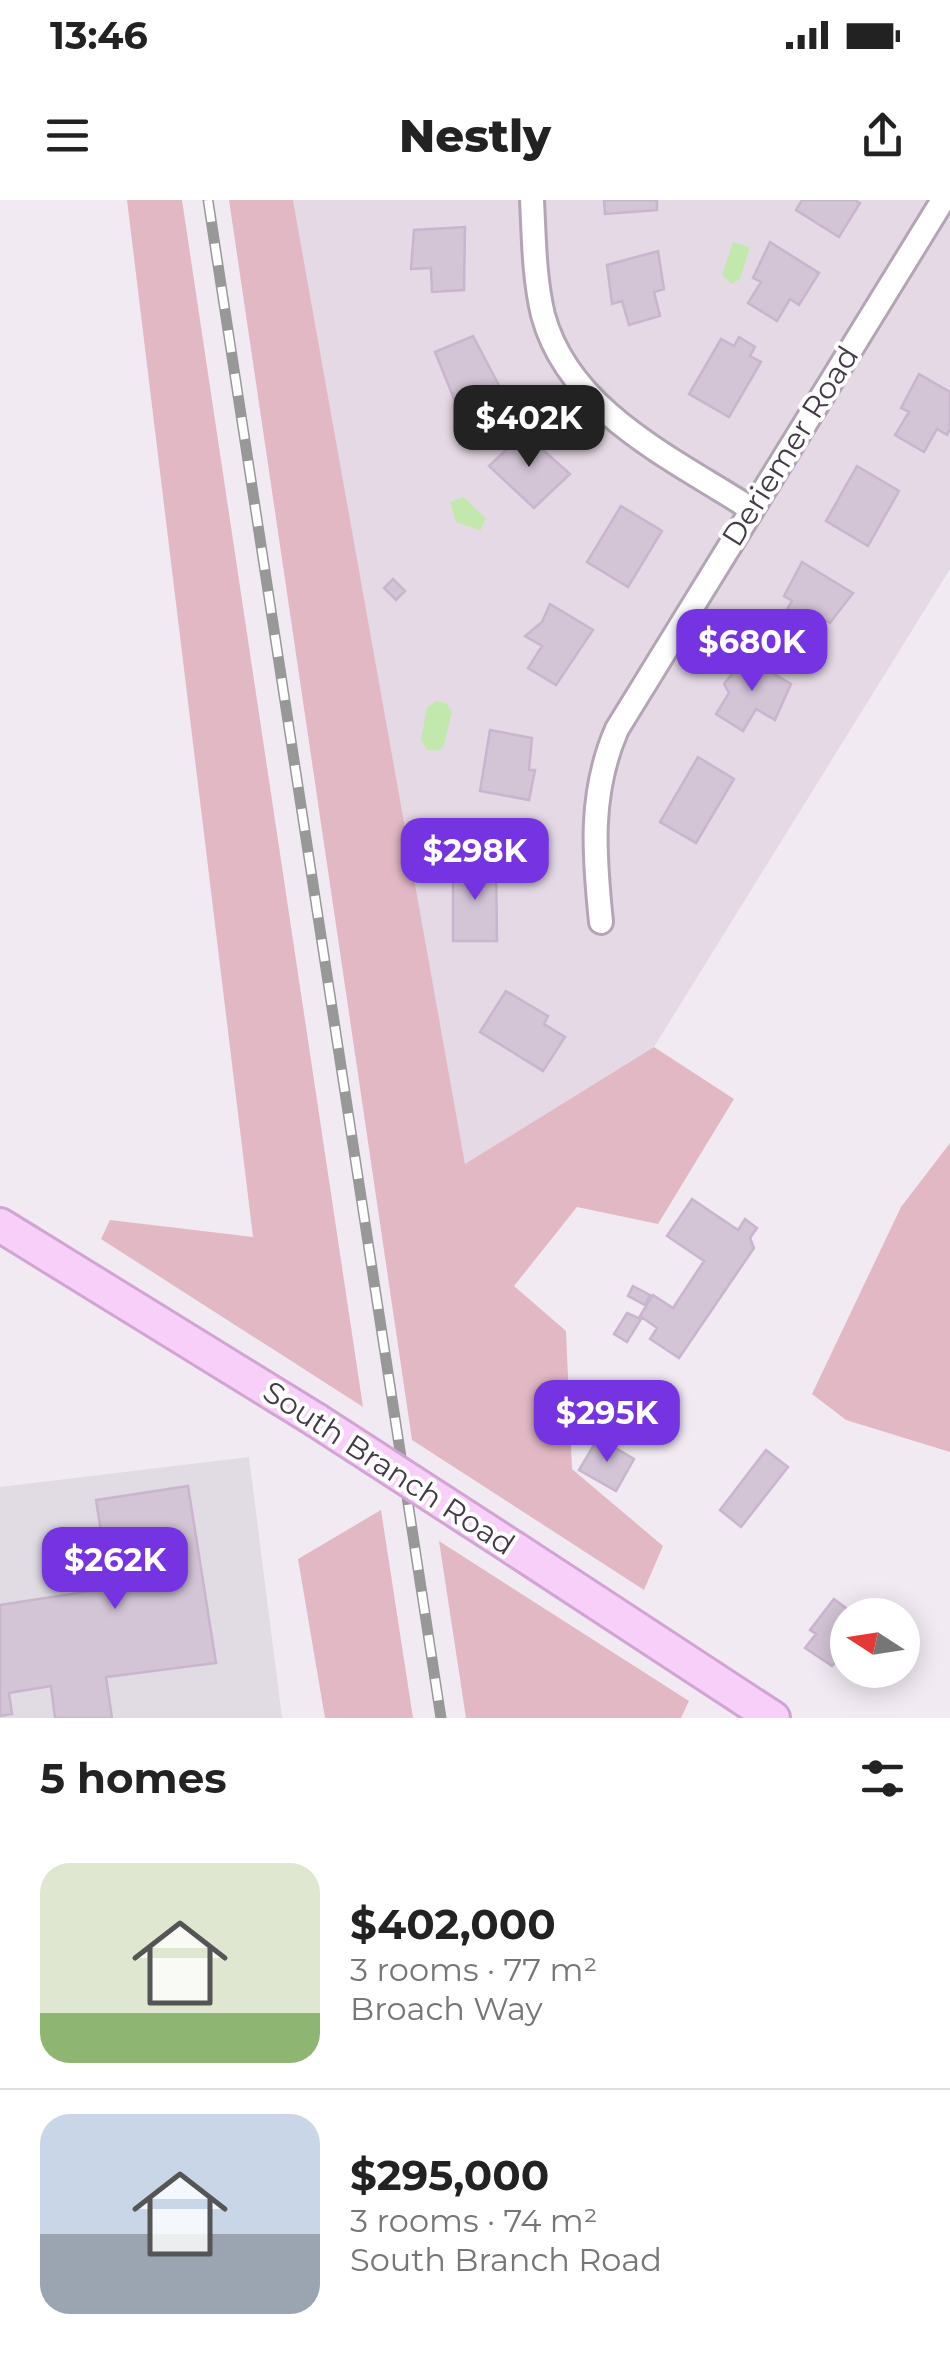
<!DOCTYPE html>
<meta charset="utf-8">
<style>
:root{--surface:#fff;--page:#f2f2f2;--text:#222;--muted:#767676;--line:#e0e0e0;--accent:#7533e1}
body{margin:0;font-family:Montserrat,sans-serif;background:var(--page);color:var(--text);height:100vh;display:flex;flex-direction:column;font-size:38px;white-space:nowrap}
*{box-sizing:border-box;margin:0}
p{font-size:32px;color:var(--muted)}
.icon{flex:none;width:55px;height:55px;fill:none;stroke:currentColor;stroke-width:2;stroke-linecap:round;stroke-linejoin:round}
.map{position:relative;height:1518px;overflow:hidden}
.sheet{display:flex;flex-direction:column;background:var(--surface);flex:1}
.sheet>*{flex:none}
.needle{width:65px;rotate:282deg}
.fabs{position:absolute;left:830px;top:1398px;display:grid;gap:20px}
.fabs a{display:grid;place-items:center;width:90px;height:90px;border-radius:50%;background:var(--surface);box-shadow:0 5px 25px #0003;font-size:50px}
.price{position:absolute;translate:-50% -85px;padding:0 22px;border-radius:20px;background:var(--accent);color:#fff;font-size:32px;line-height:65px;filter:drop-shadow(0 2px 5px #0008)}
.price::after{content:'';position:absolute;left:50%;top:60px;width:30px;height:22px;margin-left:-15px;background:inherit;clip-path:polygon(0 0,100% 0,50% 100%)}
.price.selected{background:#222;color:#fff}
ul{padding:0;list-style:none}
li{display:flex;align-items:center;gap:30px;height:250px;padding:0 40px}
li+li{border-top:2px solid var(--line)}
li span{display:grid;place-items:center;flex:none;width:280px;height:200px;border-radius:30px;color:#555}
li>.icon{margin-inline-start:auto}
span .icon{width:120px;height:120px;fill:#fffc;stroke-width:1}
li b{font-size:42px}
h2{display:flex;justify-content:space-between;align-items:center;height:120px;padding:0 40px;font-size:42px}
.status{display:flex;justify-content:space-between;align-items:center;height:70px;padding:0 50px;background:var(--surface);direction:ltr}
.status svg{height:28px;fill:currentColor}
header{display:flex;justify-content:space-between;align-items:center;height:130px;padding:0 40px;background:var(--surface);font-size:45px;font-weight:800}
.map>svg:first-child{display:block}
.residential{fill:#e5d9e6}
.industrial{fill:#e1dbe3}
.green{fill:#e2b8c5}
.water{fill:#c3e8ae}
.building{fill:#d3c4d6;stroke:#c9b5cd;stroke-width:2.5}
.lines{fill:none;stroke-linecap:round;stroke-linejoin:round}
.street-casing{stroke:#b3a5b5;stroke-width:28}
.secondary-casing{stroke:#d2a4d3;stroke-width:38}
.street{stroke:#fff;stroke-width:22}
.secondary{stroke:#f8cff9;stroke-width:32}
.rail-casing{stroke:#989898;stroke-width:11}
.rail{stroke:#fff;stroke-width:8;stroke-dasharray:22;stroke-linecap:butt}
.secondary-bridge-casing{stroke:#d2a4d3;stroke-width:38;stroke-linecap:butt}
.secondary-bridge{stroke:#f8cff9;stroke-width:32}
.labels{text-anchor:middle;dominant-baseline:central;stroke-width:8;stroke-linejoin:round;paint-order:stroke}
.street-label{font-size:30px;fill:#443946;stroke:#fff}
</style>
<div class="status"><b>13:46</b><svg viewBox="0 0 49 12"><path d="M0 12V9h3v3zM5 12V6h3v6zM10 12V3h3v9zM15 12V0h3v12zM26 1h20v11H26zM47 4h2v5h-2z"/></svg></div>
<header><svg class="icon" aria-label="menu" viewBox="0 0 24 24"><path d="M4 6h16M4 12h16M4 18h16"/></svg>Nestly<svg class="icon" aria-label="share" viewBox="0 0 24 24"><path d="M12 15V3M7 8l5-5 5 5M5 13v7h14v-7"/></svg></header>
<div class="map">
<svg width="950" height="1518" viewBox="0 0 950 1518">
<rect width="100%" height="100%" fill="#f2eaf3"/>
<path class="residential" d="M293,0H950V369L654,847L465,965Z"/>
<path class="industrial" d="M249,1257L282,1518H0V1287Z"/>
<path class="green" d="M127,0H182L363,1207L101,1039L110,1020L253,1037Z
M229,0H293L465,964L654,847L734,899L658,1024L577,1007L514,1086L566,1131L572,1269L663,1346L644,1390L412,1240Z
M950,943V1252L846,1220L812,1194L901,1007Z
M381,1310L413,1518H325L298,1359Z
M439,1341L689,1501L681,1518H466Z"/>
<path class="water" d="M733,42L750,47L740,79L732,84L722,75Z
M463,297L486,318L480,331L456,322L450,302Z
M436,501L446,503L452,512L444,545L438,551L427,550L421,540L427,507Z"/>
<path class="building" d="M604,0H657V10L605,14Z
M802,0H855L860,3L839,37L796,10Z
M465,27L464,90L432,92L431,68L411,69L414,30Z
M770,42L819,73L799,105L790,99L777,121L748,103L761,82L753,78Z
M658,51L664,89L654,92L660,116L629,125L622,101L612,104L607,65Z
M473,136L503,193L459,211L435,152Z
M739,137L755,147L750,156L761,162L729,217L689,194L721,139L734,146Z
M919,174L950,192V229L947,235L937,229L924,252L895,235L909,212L901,208Z
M524,233L570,274L534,308L489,266Z
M857,266L899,291L868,346L826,321Z
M621,306L662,331L628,387L587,362Z
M802,362L853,393L830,423L821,418L808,440L779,423L792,401L784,396Z
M393,379L405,391L396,400L384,388Z
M550,404L593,430L556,485L528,468L542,446L525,436L542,422Z
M746,457L791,484L775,520L756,509L743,531L716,514L729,493L724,484Z
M490,530L532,538L529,570H535L529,600L480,591Z
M698,557L734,579L696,643L660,622Z
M496,664L497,741H453V667Z
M506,791L548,816L544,824L565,837L543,871L480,832Z
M692,999L738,1030L745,1019L757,1028L750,1038L754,1048L679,1158L650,1139L657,1128L640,1116L653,1095L673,1108L704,1061L667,1036Z
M633,1086L650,1095L645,1105L628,1096Z
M627,1113L641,1119L627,1142L614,1134Z
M598,1238L634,1259L616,1291L579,1270Z
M766,1250L788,1267L741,1327L720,1310Z
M188,1286L216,1463L106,1477L112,1518H55L51,1486L9,1493L12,1514L0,1516V1405L110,1388L96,1300Z
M834,1399L855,1415H848V1451L832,1466L805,1448L816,1434L810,1430Z"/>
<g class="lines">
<g class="street-casing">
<path id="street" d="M532,0C534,38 534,77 543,115C569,212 674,259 751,309
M601,722C594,654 589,593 617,529L943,0"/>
</g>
<g class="secondary-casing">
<path id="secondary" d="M0,1025L316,1220
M515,1349L773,1518"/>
</g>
<use href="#street" class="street"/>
<use href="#secondary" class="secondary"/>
<g class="rail-casing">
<path id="rail" d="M208,0L441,1518"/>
</g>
<use href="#rail" class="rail"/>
<g class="secondary-bridge-casing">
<path id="secondary-bridge" d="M316,1220L515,1349"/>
</g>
<use href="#secondary-bridge" class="secondary-bridge"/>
</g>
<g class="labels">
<g class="street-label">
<text transform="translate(790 246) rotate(-58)">Deriemer Road</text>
<text transform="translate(389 1268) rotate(33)">South Branch Road</text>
</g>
</g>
</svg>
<div class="fabs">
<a><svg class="needle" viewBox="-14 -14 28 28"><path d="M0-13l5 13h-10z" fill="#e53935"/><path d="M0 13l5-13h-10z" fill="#767676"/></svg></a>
</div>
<b class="price selected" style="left:529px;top:270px">$402K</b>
<b class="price" style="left:752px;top:494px">$680K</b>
<b class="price" style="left:475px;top:703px">$298K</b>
<b class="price" style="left:607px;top:1265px">$295K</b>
<b class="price" style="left:115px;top:1412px">$262K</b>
</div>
<section class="sheet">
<h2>5 homes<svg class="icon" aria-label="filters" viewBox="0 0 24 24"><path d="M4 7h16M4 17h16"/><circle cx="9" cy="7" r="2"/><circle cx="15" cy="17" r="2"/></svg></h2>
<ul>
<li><span style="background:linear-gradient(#dfe7d0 75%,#8fb573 0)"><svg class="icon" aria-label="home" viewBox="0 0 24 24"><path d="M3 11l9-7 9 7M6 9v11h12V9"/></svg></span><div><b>$402,000</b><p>3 rooms · 77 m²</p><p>Broach Way</p></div></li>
<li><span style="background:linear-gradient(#c9d6e8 60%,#9aa5b1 0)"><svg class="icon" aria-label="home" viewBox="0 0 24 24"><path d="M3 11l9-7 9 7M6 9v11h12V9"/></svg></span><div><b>$295,000</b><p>3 rooms · 74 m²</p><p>South Branch Road</p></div></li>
</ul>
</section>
